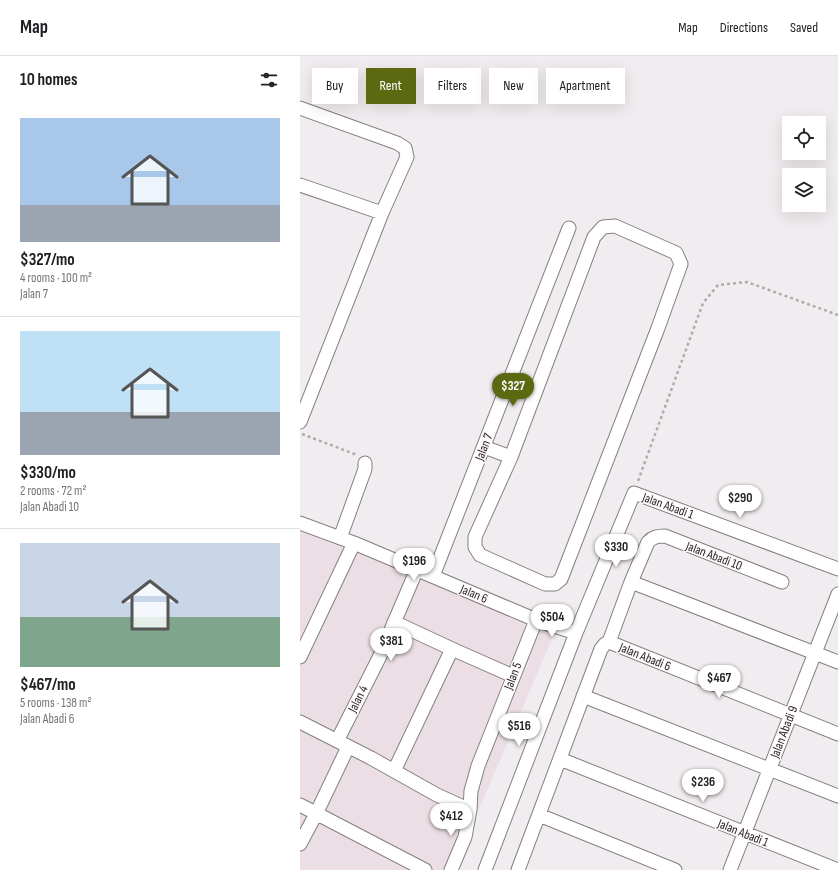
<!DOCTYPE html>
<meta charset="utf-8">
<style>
:root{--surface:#fff;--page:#f6f6f6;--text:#202124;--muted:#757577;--line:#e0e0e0;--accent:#5b6911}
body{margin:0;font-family:"Sofia Sans Condensed",sans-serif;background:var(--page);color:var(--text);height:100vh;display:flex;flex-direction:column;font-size:15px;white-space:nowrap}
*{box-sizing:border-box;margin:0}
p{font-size:13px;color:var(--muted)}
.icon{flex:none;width:22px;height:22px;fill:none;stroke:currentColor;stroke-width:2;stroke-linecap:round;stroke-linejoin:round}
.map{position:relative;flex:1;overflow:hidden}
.side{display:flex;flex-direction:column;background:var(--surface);width:300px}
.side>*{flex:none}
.guide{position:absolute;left:12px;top:12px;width:380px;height:36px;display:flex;gap:8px}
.tools{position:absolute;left:482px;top:60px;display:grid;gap:8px}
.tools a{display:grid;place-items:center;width:44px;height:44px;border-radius:0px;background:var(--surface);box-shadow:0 4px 16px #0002;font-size:20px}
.price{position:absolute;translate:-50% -34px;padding:0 9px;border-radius:14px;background:#fff;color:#222;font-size:13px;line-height:26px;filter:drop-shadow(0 1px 2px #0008)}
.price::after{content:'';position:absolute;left:50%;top:24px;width:12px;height:9px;margin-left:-6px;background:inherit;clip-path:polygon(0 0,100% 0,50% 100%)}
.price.active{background:var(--accent);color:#fff}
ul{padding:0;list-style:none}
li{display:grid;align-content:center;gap:8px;height:212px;padding:0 20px}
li+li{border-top:1px solid var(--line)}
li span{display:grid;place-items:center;height:124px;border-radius:0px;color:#555}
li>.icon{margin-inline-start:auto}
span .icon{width:72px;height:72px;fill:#fffc;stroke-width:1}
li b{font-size:17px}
h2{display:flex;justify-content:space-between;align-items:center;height:48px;padding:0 20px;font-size:17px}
.pill{padding:0 14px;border-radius:0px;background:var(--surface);box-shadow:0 4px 16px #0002;font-size:14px;line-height:36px}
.pill.active{background:var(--accent);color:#fff}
header{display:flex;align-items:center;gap:24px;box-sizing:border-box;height:56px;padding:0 20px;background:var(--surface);border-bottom:1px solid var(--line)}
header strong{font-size:19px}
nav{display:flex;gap:22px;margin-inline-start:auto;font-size:14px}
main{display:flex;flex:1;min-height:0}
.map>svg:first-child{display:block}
.built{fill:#ebdee4}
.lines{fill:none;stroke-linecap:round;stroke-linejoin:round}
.minor-casing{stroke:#847f82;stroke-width:15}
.path{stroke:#b0acae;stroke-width:2.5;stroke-dasharray:3 3;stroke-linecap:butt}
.minor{stroke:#fff;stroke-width:13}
.labels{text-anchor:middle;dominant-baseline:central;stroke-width:3;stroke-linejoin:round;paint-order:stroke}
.street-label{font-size:13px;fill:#292728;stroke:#fff9fc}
</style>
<header>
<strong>Map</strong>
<nav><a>Map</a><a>Directions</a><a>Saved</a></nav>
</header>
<main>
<section class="side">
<h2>10 homes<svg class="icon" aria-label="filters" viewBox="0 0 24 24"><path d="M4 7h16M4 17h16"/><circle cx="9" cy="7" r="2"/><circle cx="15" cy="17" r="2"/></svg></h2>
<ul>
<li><span style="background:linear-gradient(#a9c7e8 70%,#9aa5b1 0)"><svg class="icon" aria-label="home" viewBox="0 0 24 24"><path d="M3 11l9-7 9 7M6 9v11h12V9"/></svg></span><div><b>$327/mo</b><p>4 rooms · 100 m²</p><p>Jalan 7</p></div></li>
<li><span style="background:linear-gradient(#bfe0f5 65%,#9aa5b1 0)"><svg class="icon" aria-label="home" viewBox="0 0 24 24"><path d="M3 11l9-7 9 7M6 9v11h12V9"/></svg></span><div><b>$330/mo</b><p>2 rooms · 72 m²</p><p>Jalan Abadi 10</p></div></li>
<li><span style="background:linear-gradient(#c9d6e8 60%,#7fa58c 0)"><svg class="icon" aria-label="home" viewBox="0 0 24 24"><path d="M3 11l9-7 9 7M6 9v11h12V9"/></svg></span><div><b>$467/mo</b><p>5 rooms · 138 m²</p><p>Jalan Abadi 6</p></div></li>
</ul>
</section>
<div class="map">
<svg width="538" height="814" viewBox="0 0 538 814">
<rect width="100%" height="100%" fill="#f1ecef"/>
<path class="built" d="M0,460L260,564L153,814H0Z"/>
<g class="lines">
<g class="minor-casing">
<path id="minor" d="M0,52L97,87L105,92L107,101L82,157L0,366
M0,129L82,157
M315,170L376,197L381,208L358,272L261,523L255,528H245L180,499L175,491V481L211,401L294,181L303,171Z
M184,391L211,401
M0,467L54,487L236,564L276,577
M40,482L65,413V407
M133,520L269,172
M331,526L538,606
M309,586L538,678
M152,593L213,620
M0,601L54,487
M283,640L538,740
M0,666L71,702L137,739L170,754
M37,685L79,602L117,513
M260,703L538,814
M94,715L152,593L94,566
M0,749L125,814
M239,759L375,814
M0,788L16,758L48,691
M151,814L165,781L170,754L171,735L178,710L236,564
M185,814L276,577L334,437L538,513
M218,814L301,593L305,588L309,586L331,526L348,486C353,481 357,480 365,480L482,526
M430,814L538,538"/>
</g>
<path class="path" d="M2,378L57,399
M338,425L403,247L418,229L447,226L538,259"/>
<use href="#minor" class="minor"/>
</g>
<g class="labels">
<g class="street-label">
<text transform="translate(184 391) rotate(-69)">Jalan 7</text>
<text transform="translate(368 450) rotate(20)">Jalan Abadi 1</text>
<text transform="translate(414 500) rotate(21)">Jalan Abadi 10</text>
<text transform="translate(174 538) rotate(23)">Jalan 6</text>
<text transform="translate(345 601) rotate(22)">Jalan Abadi 6</text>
<text transform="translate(213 620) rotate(-69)">Jalan 5</text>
<text transform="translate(58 643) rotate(-63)">Jalan 4</text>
<text transform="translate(484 676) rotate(-69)">Jalan Abadi 9</text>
<text transform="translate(443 777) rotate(22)">Jalan Abadi 1</text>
</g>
</g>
</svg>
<div class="tools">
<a><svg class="icon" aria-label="locate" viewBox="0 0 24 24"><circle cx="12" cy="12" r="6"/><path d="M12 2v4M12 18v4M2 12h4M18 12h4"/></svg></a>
<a><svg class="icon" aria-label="layers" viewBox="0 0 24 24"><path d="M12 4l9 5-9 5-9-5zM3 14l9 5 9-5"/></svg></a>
</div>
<b class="price active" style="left:213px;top:351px">$327</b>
<b class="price" style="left:440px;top:463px">$290</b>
<b class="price" style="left:316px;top:512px">$330</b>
<b class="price" style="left:114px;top:526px">$196</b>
<b class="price" style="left:252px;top:582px">$504</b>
<b class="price" style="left:91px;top:606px">$381</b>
<b class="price" style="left:419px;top:643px">$467</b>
<b class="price" style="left:219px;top:691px">$516</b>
<b class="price" style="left:403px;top:747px">$236</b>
<b class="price" style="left:151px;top:781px">$412</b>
<div class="guide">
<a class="pill">Buy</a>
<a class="pill active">Rent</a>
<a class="pill">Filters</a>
<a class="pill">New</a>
<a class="pill">Apartment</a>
</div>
</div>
</main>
